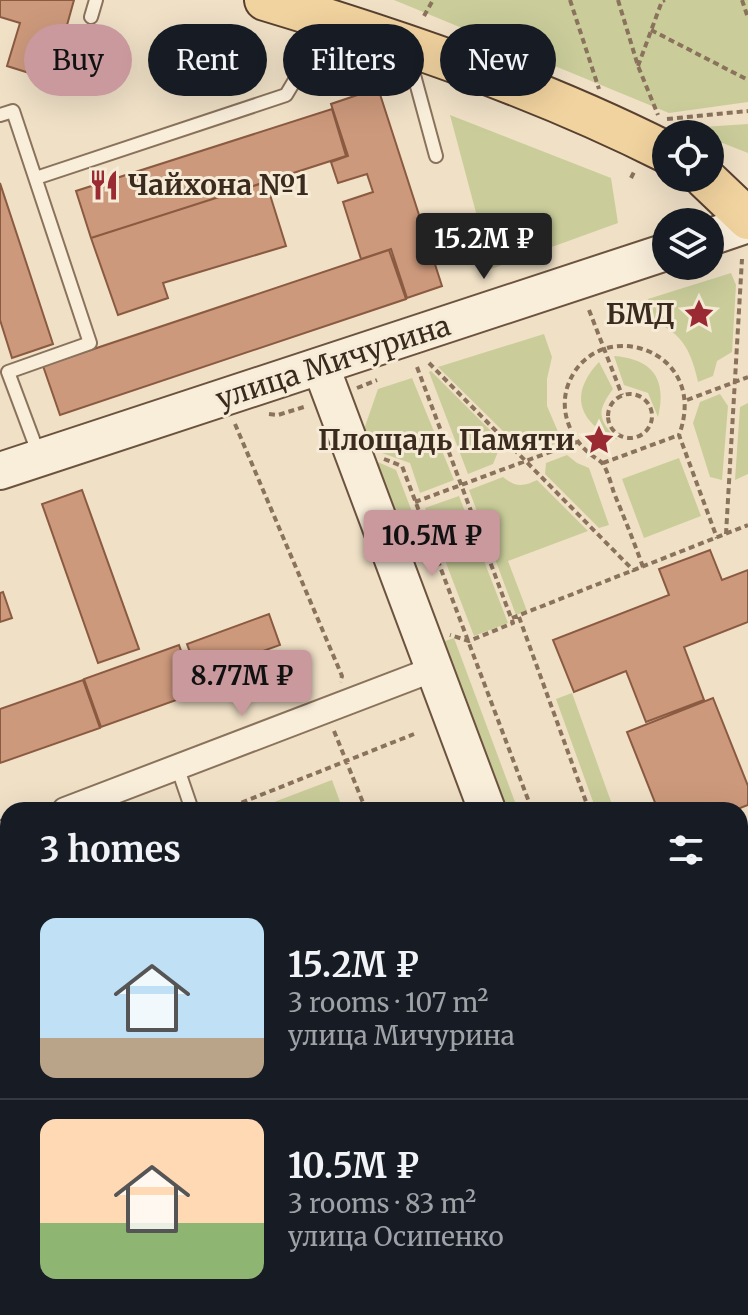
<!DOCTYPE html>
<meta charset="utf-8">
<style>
:root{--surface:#171b24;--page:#242831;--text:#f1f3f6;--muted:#9ea1a6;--line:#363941;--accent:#ca999e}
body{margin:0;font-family:Merriweather,serif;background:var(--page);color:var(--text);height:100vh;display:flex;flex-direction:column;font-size:30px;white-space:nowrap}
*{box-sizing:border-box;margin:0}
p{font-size:26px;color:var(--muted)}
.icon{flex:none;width:44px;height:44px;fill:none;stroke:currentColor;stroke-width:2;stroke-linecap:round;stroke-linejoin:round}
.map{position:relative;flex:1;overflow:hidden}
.side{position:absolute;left:0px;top:802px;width:748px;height:514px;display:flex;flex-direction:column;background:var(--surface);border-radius:24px 24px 0 0;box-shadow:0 8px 32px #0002}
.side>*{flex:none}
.guide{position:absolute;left:24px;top:24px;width:700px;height:72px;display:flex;gap:16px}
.fabs{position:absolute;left:652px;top:120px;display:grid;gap:16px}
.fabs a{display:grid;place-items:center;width:72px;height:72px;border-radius:50%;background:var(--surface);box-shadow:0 8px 32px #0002;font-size:40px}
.price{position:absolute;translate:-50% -68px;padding:0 18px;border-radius:8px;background:var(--accent);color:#111;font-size:26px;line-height:52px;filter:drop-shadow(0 2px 4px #0008)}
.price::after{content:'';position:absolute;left:50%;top:48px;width:24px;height:18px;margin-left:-12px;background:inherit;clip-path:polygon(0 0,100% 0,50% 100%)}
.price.selected{background:#222;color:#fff}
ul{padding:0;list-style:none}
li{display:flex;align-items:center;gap:24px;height:200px;padding:0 40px}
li+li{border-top:2px solid var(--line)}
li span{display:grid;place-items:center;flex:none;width:224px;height:160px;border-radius:16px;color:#555}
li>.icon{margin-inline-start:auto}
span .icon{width:96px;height:96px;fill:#fffc;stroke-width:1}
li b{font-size:34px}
h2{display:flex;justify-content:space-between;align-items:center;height:96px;padding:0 40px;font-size:34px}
.tag{padding:0 28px;border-radius:36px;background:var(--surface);box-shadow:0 8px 32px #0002;font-size:28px;line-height:72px}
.tag.selected{background:var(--accent);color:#111}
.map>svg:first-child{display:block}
.green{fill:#cacd9a}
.building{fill:#cd997c;stroke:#8a5a41;stroke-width:2}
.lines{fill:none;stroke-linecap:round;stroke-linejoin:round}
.service-casing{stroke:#8a725c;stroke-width:16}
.minor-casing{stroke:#8a725c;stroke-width:28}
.secondary-casing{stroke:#6c533f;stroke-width:40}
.primary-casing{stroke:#584030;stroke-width:44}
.path{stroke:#8a725c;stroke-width:4;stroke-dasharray:6 4;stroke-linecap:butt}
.service{stroke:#f9eeda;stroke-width:12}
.minor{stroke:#f9eeda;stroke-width:24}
.secondary{stroke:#f9eeda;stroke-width:36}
.primary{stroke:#f1d39f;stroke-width:40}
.labels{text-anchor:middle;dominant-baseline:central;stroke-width:6;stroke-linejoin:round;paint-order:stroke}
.poi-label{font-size:28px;font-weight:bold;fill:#3b2b1f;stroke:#f6ebd6;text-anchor:end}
.street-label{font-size:28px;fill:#3b2b1f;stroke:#f6ebd6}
</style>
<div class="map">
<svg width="748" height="1315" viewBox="0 0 748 1315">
<rect width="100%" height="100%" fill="#efe0c6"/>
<path class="green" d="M394,0H748V102L669,113Z
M450,115L611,178L618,223L491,269Z
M748,124V153L710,138V134H701L687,128Z
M731,273L736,285L732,352L717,361L713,376L698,382C692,354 683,333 656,323L648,299Z
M544,334L552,357L547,379V406L562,441L547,447L529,434L510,438L438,367Z
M614,356C653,359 667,379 658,417L648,393L624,385Z
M599,362L613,389C596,412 598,420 618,440C579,423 568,395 599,362Z
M431,371L502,442L493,464L468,474L429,372Z
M412,378L454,480L420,493L410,463L368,448L362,435L378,389Z
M720,394L728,406L722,480L710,477L693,423L700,402Z
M748,403V474L735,480L740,407Z
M567,455L577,463L589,468L609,525L599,528L545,474L546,463Z
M366,457L396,470L429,556L399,547Z
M679,458L701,516L644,538L622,479Z
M503,477C515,487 523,487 537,480L588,531L508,561L527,611L516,615L469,490Z
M459,496L508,623L474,636L425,508Z
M454,638L518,810H494L433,645Z
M572,693L614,810H596L556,699Z
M332,780L343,810H271L269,804Z
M744,1171L748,1182V1281L740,1258V1173Z"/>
<path class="building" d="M0,0H74L64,36L58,34L45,78L7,66L20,23L0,17Z
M378,88L442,286L407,298L391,249L361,259L343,202L373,192L367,174L338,183L331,162L348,156L331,104Z
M332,109L346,156L91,238L76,191Z
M266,182L286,246L163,283L168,298L118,315L91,238Z
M0,183L53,344L12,358L0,320Z
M389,250L406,299L60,415L43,366Z
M82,490L139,649L98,663L42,504Z
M710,550L722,580L748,570V622L684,647L704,700L646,722L626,671L574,692L553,640L669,595L659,569Z
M3,592L12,618L0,622V593Z
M269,614L280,645L198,674L187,644Z
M179,645L196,693L101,727L84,679Z
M83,680L100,728L0,763V709Z
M713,698L748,786V805L735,810H658L627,732Z
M748,893V951L740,954V894Z
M8,894V962L0,965V910L6,908L2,896Z
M188,1308H218L221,1315H170Z
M481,1308H529L532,1315H484Z"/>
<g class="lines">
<g class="service-casing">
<path id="service" d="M91,17L96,0
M408,53L436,156
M0,115L13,111L90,343L8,372L39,455
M36,178L286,95L311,53L319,22
M178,769L192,810
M740,859L748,856
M0,1218L8,1215
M444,1308L446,1315"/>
</g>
<g class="minor-casing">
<path id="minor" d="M65,810L434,669
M0,834L8,831"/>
</g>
<g class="secondary-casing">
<path id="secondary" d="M710,237L748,224
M321,367L487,810
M0,471L666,252
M673,1308L676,1315"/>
</g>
<g class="primary-casing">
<path id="primary" d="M265,0C401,41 539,88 666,152
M705,178L748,219"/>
</g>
<path class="path" d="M570,0L599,89
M618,0L638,66L658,115
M742,0L748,18
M424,16L433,0
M651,30L748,80
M638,66L662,1L665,0
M667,119L748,111
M631,178L635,170
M589,310L622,395
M429,363L634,571
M417,367L513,623L469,641L450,635
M357,388L377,380
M608 416a22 22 0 1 1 44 0a22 22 0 1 1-44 0Z
M687,400L748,377
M269,414L278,415L307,406
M235,424L342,676L340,682
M384,459L402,466L532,810
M603,463L679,435
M415,502L577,442
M726,534L742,259
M643,567C634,542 624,517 614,493C611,484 608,472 603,464C600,460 593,457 589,453C570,437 560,412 567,388C591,312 712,346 679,435L717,538
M519,617L589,810
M512,618L748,525
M334,731L366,810
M223,810L414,734
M0,881L8,878
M740,995L748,992
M740,1008L744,1020L740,1027
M740,1116L748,1139
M740,1279L748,1300
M568,1308L570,1315
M729,1308L731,1315"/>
<use href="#service" class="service"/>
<use href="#minor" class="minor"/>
<use href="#secondary" class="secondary"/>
<use href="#primary" class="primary"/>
</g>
<defs>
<g id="restaurant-bare" transform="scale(2.4)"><path d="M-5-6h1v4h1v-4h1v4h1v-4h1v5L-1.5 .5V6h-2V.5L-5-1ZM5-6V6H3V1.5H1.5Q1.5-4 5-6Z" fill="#9a2b33" stroke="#f6ebd6" stroke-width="2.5" paint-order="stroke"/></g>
<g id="sight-bare" transform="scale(2.4)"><path d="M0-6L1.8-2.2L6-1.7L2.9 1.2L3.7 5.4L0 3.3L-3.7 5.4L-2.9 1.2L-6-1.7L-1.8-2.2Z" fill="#9a2b33" stroke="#f6ebd6" stroke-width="2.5" paint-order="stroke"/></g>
</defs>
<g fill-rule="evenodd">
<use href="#restaurant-bare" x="104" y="185"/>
<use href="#sight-bare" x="699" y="314"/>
<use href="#sight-bare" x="599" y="440"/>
</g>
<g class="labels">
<g class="poi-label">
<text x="128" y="185" text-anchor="start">Чайхона №1</text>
<text x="675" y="314">БМД</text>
<text x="575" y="440">Площадь Памяти</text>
</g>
<g class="street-label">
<text transform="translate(333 362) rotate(-18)">улица Мичурина</text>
</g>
</g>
</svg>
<div class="fabs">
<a><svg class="icon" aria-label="locate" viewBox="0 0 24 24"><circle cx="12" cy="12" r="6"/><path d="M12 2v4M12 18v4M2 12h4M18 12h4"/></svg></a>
<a><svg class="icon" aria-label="layers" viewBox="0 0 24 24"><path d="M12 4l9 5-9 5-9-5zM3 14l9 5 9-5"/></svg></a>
</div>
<b class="price selected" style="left:484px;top:281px">15.2M ₽</b>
<b class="price" style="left:432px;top:578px">10.5M ₽</b>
<b class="price" style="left:242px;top:718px">8.77M ₽</b>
<div class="guide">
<a class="tag selected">Buy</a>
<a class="tag">Rent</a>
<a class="tag">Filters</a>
<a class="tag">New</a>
</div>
<section class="side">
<h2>3 homes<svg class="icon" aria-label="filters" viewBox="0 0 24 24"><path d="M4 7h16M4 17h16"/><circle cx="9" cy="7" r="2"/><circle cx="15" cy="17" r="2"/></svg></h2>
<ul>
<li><span style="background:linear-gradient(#bfe0f5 75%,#b9a48a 0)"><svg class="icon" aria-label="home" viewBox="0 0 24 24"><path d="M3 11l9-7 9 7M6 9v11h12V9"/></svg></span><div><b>15.2M ₽</b><p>3 rooms · 107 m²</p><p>улица Мичурина</p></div></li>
<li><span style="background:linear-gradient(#ffd9b3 65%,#8fb573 0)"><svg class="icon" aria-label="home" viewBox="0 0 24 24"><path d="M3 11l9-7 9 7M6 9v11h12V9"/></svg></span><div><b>10.5M ₽</b><p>3 rooms · 83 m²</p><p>улица Осипенко</p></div></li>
</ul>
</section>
</div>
